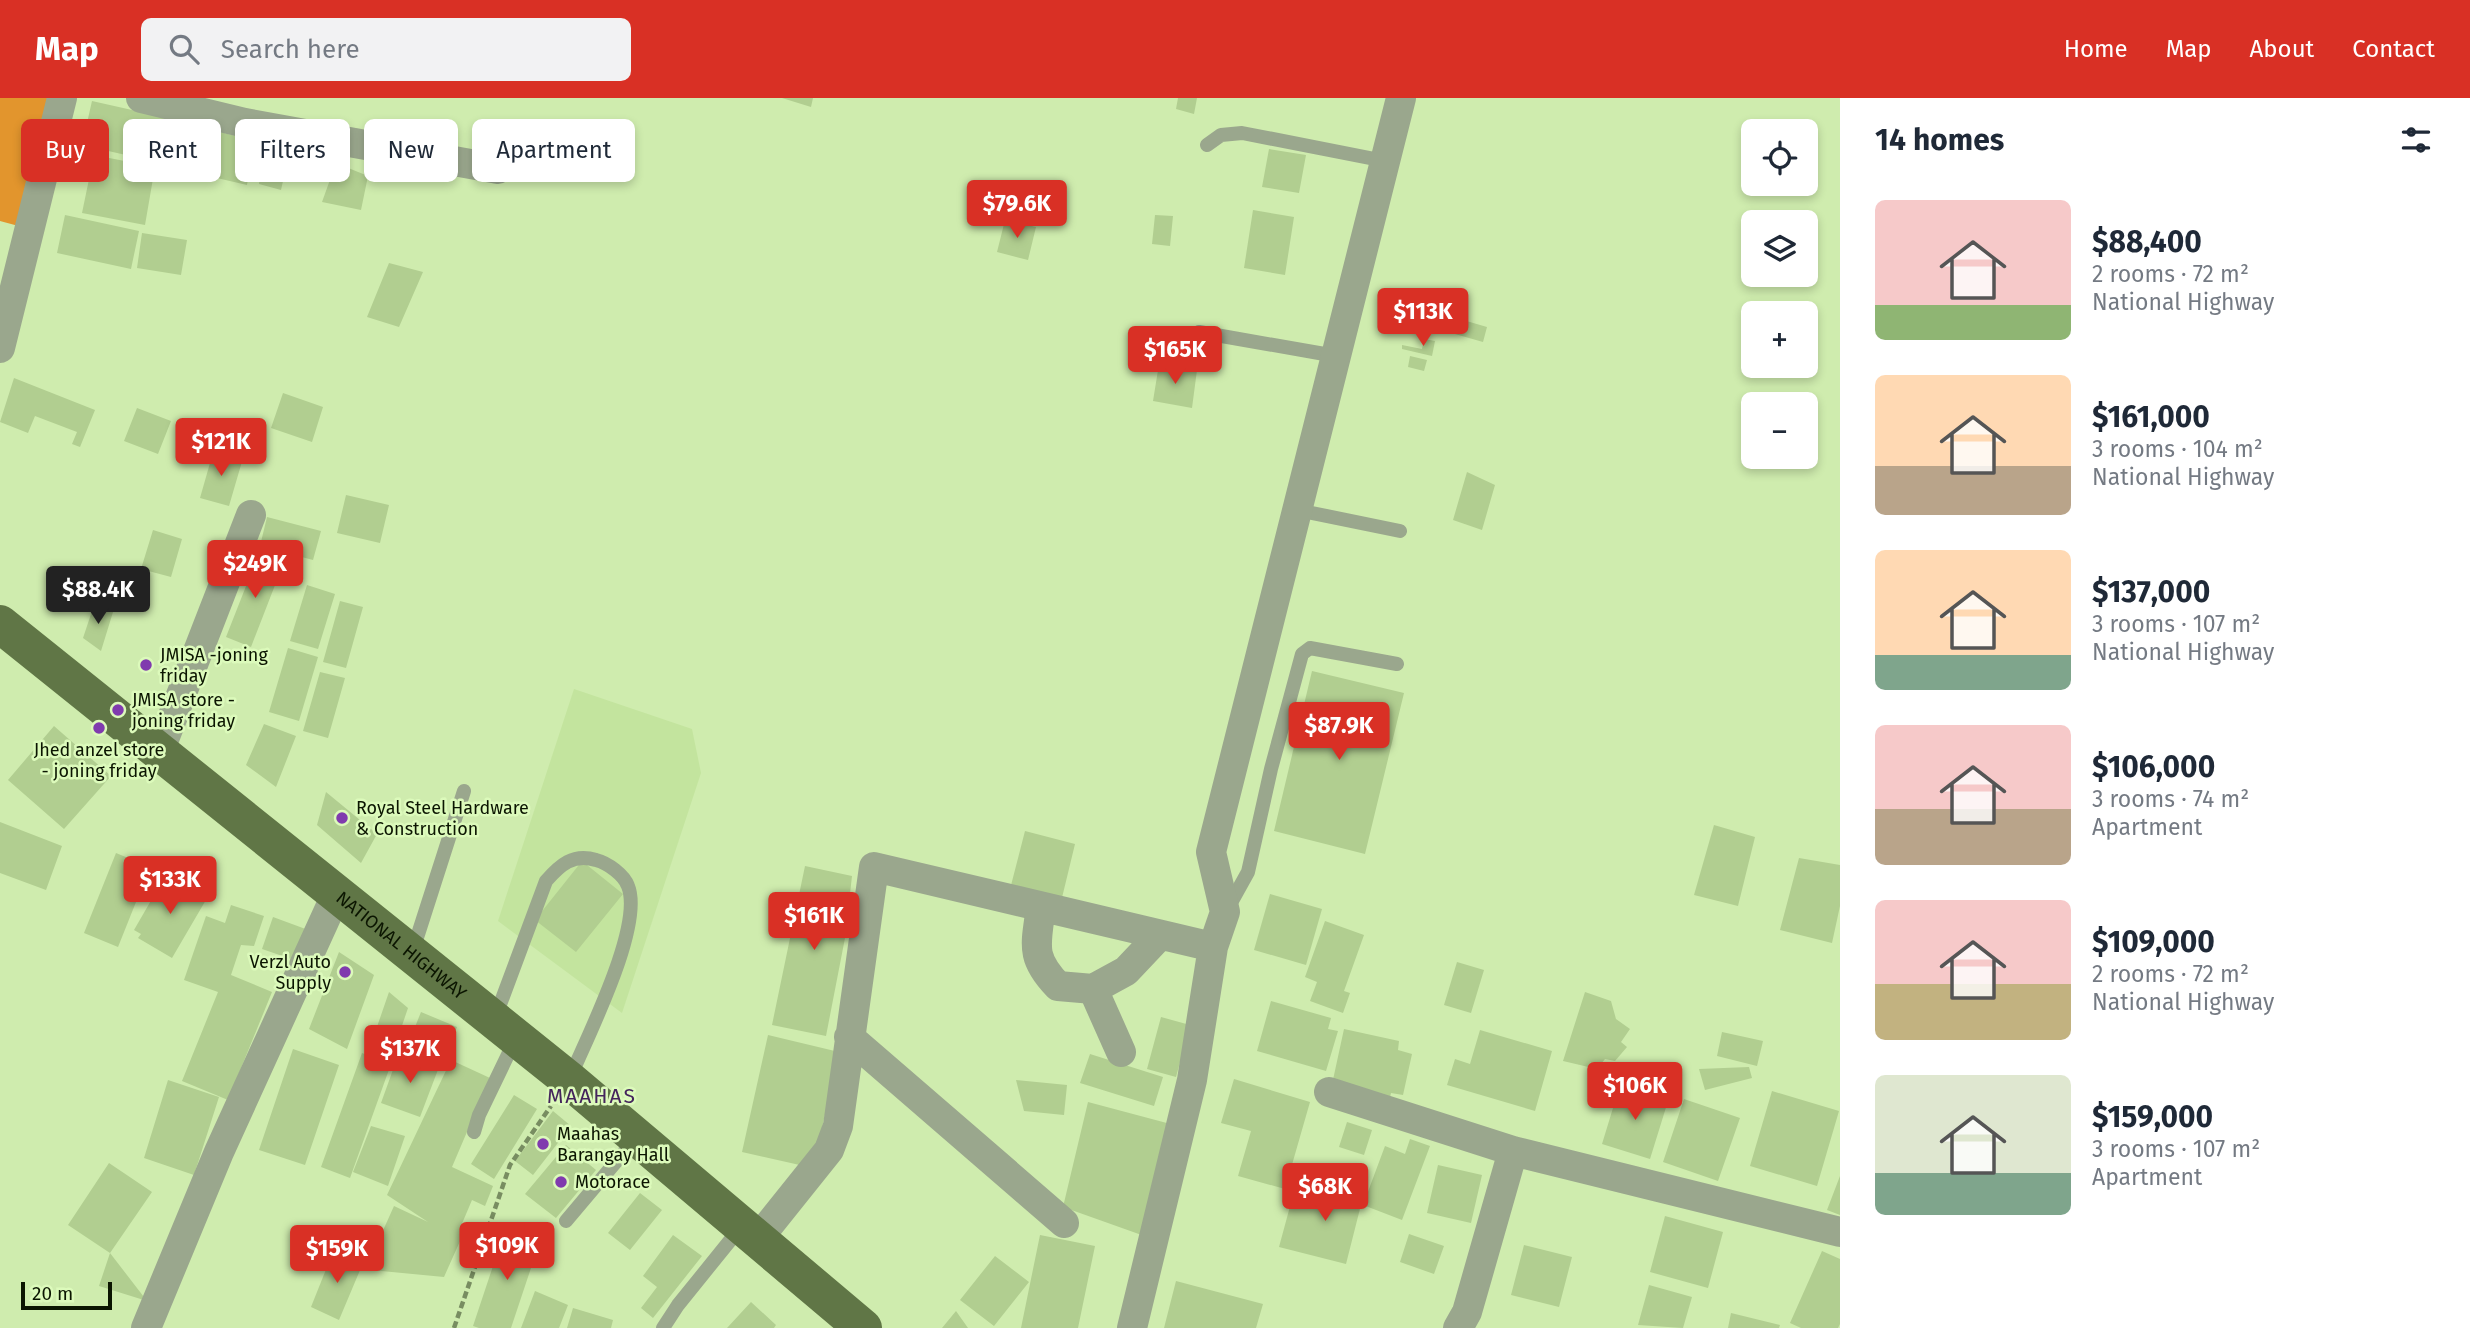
<!DOCTYPE html>
<meta charset="utf-8">
<style>
:root{--surface:#fff;--page:#f2f2f3;--text:#1f2937;--muted:#747a83;--accent:#d93025}
body{margin:0;font-family:"Fira Sans",sans-serif;background:var(--page);color:var(--text);height:100vh;display:flex;flex-direction:column;font-size:26px;white-space:nowrap}
*{box-sizing:border-box;margin:0}
p{font-size:23px;color:var(--muted)}
.icon{flex:none;width:38px;height:38px;fill:none;stroke:currentColor;stroke-width:2;stroke-linecap:round;stroke-linejoin:round}
.map{position:relative;flex:1;overflow:hidden}
.drawer{display:flex;flex-direction:column;background:var(--surface);width:630px}
.drawer>*{flex:none}
.top-card{position:absolute;left:21px;top:21px;width:665px;height:63px;display:flex;gap:14px}
.fabs{position:absolute;left:1741px;top:21px;display:grid;gap:14px}
.fabs a{display:grid;place-items:center;width:77px;height:77px;border-radius:10px;background:var(--surface);box-shadow:0 4px 10px #0003;font-size:35px}
.scale{position:absolute;left:21px;bottom:18px;width:91px;box-sizing:border-box;padding-left:7px;border:4px solid #0b1501;border-top:0;font-size:19px;line-height:24px;white-space:nowrap;color:#0b1501;-webkit-text-stroke:5px #dcfabb;paint-order:stroke}
.price{position:absolute;translate:-50% -60px;padding:0 16px;border-radius:7px;background:var(--accent);color:#fff;font-size:23px;line-height:46px;filter:drop-shadow(0 2px 4px #0008)}
.price::after{content:'';position:absolute;left:50%;top:42px;width:21px;height:16px;margin-left:-10px;background:inherit;clip-path:polygon(0 0,100% 0,50% 100%)}
.price.selected{background:#222;color:#fff}
ul{padding:0;list-style:none}
li{display:flex;align-items:center;gap:21px;height:175px;padding:0 35px}
li span{display:grid;place-items:center;flex:none;width:196px;height:140px;border-radius:10px;color:#555}
li>.icon{margin-inline-start:auto}
span .icon{width:84px;height:84px;fill:#fffc;stroke-width:1}
li b{font-size:30px}
h2{display:flex;justify-content:space-between;align-items:center;height:84px;padding:0 35px;font-size:30px}
.pill{padding:0 24px;border-radius:10px;background:var(--surface);box-shadow:0 4px 10px #0003;font-size:24px;line-height:63px}
.pill.selected{background:var(--accent);color:#fff}
header{display:flex;align-items:center;gap:42px;box-sizing:border-box;height:98px;padding:0 35px;background:var(--accent);color:#fff}
header strong{font-size:33px}
nav{display:flex;gap:38px;margin-inline-start:auto;font-size:24px}
.search{width:490px;height:63px;background:var(--page);display:flex;align-items:center;gap:18px;box-sizing:border-box;padding:0 24px;border-radius:10px;color:var(--muted);font-size:26px}
main{display:flex;flex:1;min-height:0}
.map>svg:first-child{display:block}
.built{fill:#c3e49e}
.forest{fill:#e2952d}
.building{fill:#b1ce90}
.lines{fill:none;stroke-linecap:round;stroke-linejoin:round}
.path{stroke:#788d61;stroke-width:4.5;stroke-dasharray:7 3.5;stroke-linecap:butt}
.lane{stroke:#9aa78d;stroke-width:14}
.street{stroke:#9aa78d;stroke-width:30}
.primary{stroke:#607646;stroke-width:38}
.poi-dot{fill:#803bae;stroke:#dcfabb;stroke-width:2.5}
.labels{text-anchor:middle;dominant-baseline:central;stroke-width:5;stroke-linejoin:round;paint-order:stroke}
.poi-label{font-size:18px;fill:#0b1501;stroke:#dcfabb;text-anchor:start}
.street-label{font-size:18px;fill:#0b1501;stroke:#dcfabb}
.quarter-label{font-size:21px;letter-spacing:2px;fill:#44245c;stroke:#dcfabb}
</style>
<header>
<strong>Map</strong>
<div class="search"><svg class="icon" aria-label="search" viewBox="0 0 24 24"><circle cx="10" cy="10" r="6"/><path d="M15 15l6 6"/></svg>Search here</div>
<nav><a>Home</a><a>Map</a><a>About</a><a>Contact</a></nav>
</header>
<main>
<div class="map">
<svg width="1840" height="1230" viewBox="0 0 1840 1230">
<rect width="100%" height="100%" fill="#cfecae"/>
<path class="built" d="M574,591L692,631L701,675L622,915L498,823Z"/>
<path class="forest" d="M0,0H67L37,133L0,123Z"/>
<path class="building" d="M782,0H813L811,9Z
M1178,0H1197L1194,16L1176,11Z
M92,3L172,21L161,65L82,47Z
M181,24L255,43L247,87L174,70Z
M265,35L292,43L281,92L259,86Z
M1269,51L1306,57L1299,95L1262,89Z
M94,57L155,69L145,127L82,115Z
M336,65L368,78L361,112L322,104Z
M1253,112L1294,119L1285,177L1244,170Z
M65,117L139,133L131,171L57,155Z
M1155,117L1173,118L1170,148L1152,146Z
M1005,122L1036,129L1028,162L997,154Z
M142,135L187,142L181,177L137,170Z
M389,165L423,174L399,229L367,219Z
M1439,215L1487,229L1483,244L1434,230Z
M1162,233L1211,240L1199,257L1172,253L1170,264L1158,262Z
M1424,241L1435,243L1432,258L1402,251V247L1422,251Z
M1410,258L1427,262L1424,273L1408,269Z
M1159,266L1197,272L1192,310L1153,303Z
M14,280L95,312L80,349L72,346L77,334L35,318L28,335L0,324Z
M283,295L323,309L312,344L271,330Z
M137,310L171,323L158,356L124,343Z
M214,351L243,360L229,408L200,400Z
M1467,374L1495,387L1482,432L1453,422Z
M346,397L389,407L380,445L337,435Z
M267,419L321,433L313,462L260,448Z
M153,432L182,441L171,479L141,471Z
M259,455L284,464L251,549L226,539Z
M307,487L335,496L318,551L290,543Z
M340,503L363,509L346,570L323,564Z
M95,504L113,514L101,553L83,540Z
M288,550L318,559L299,623L269,614Z
M1312,573L1404,595L1365,756L1274,733Z
M320,574L345,580L328,640L303,633Z
M264,626L296,638L276,689L246,667Z
M54,628L111,678L64,731L8,682Z
M326,694L377,736L361,765L317,727Z
M0,724L62,748L46,792L0,775Z
M1714,727L1755,739L1738,808L1694,797Z
M1025,733L1075,746L1060,808L1009,795Z
M116,755L150,769L118,849L84,835Z
M1799,760L1840,767V808L1832,845L1780,832Z
M582,763L623,796L576,854L535,822Z
M805,768L852,778L845,840L826,938L772,927Z
M164,780L187,794L193,785L210,795L172,860L138,840L141,836L134,832Z
M1270,796L1322,811L1306,867L1254,852Z
M231,807L264,818L254,848L241,847L231,877L272,894L228,1002L182,983L218,894L184,882L206,818L225,825Z
M273,819L311,833L300,864L262,851Z
M1325,823L1364,837L1344,893L1350,895L1343,915L1310,903L1317,884L1305,879Z
M339,854L374,877L347,951L309,931Z
M1457,864L1484,872L1471,915L1444,907Z
M389,894L408,910L391,960L369,952Z
M1585,894L1611,903L1616,921L1630,931L1621,944L1627,949L1615,963L1605,961L1597,971L1563,963Z
M1271,903L1331,920L1328,931L1338,933L1326,973L1257,953Z
M421,914L457,929L443,964L407,949Z
M1161,919L1190,927L1176,979L1147,971Z
M1344,931L1399,943L1398,952L1412,956L1403,997L1391,995L1389,1004L1331,991Z
M1480,932L1552,953L1535,1013L1447,987L1455,961L1470,966Z
M1722,934L1763,943L1757,968L1717,958Z
M768,937L839,954L813,1070L742,1054Z
M293,951L339,967L305,1067L259,1052Z
M362,955L391,966L350,1080L321,1069Z
M399,955L439,969L420,1019L381,1005Z
M1090,956L1163,979L1154,1008L1080,985Z
M451,962L490,980L452,1069L493,1088L485,1108L472,1102L461,1128L465,1132L444,1179L371,1172L368,1166L394,1108L428,1124L387,1097Z
M1749,969L1752,980L1705,992L1699,971Z
M1234,981L1310,1004L1285,1091L1238,1078L1251,1033L1221,1025Z
M168,982L219,999L194,1077L144,1060Z
M1016,982L1067,987L1064,1017L1024,1013Z
M1620,987L1668,1003L1650,1061L1602,1046Z
M1772,993L1839,1013L1817,1088L1750,1068Z
M514,997L537,1011L494,1081L471,1066Z
M1684,1001L1740,1020L1718,1083L1663,1064Z
M1088,1004L1178,1028L1150,1140L1063,1109Z
M553,1013L571,1028L533,1077L515,1063Z
M1347,1024L1372,1032L1364,1057L1339,1049Z
M371,1028L405,1038L388,1088L353,1074Z
M1410,1041L1430,1048L1402,1122L1363,1107L1385,1048L1405,1056Z
M566,1047L596,1072L556,1120L525,1096Z
M109,1065L152,1094L110,1155L68,1127Z
M1438,1067L1482,1077L1471,1125L1427,1115Z
M1840,1078V1117L1827,1112Z
M1327,1081L1365,1091L1346,1166L1279,1149L1292,1101L1320,1108Z
M640,1095L662,1112L630,1152L608,1135Z
M1665,1118L1723,1134L1708,1190L1650,1174Z
M505,1132L540,1143L511,1230H479L473,1228Z
M1409,1136L1444,1148L1434,1176L1400,1164Z
M673,1137L702,1158L653,1220L641,1210L657,1189L643,1178Z
M1040,1137L1095,1148L1078,1230H1021Z
M1524,1147L1572,1159L1559,1209L1511,1197Z
M1822,1153L1840,1161V1226L1838,1230H1801L1790,1225Z
M333,1154L363,1165L339,1222L311,1209Z
M110,1155L147,1203L99,1188Z
M995,1158L1029,1184L994,1228L960,1202Z
M1176,1183L1263,1206L1256,1230H1164Z
M1649,1187L1692,1199L1683,1230L1638,1227Z
M535,1193L568,1207L559,1230H521Z
M751,1204L776,1227L774,1230H727Z
M573,1210L613,1222L611,1230H567Z
M956,1213L968,1230H942Z
M1731,1215L1780,1227L1779,1230H1728Z"/>
<g class="lines">
<path class="path" d="M454,1230L510,1067L551,1008"/>
<path class="lane" d="M1207,47L1221,37L1242,35L1385,63
M1199,234L1336,258
M1297,412L1400,433
M1228,810L1248,774L1271,671L1302,556L1310,550L1397,566
M413,852L464,693
M495,920L546,783C560,767 573,755 596,762C608,765 624,777 628,788C644,828 587,939 570,980
M474,1034L479,1017L516,940
M566,1123L636,1040
M663,1230L678,1207L741,1129"/>
<path class="street" d="M141,0L245,25L498,71
M0,250L62,0
M159,654L251,417
M1041,809C1036,847 1030,859 1058,888L1093,891L1126,873L1160,837
M1093,891L1121,954
M849,939L1064,1125
M1329,994L1513,1053L1840,1134
M757,1142L829,1052L838,1028L874,769L1213,849
M146,1230L219,1054L336,797
M1132,1230L1192,982L1213,849L1225,814L1211,754L1401,0
M1458,1230L1467,1214L1513,1053"/>
<path class="primary" id="s1" d="M0,526L569,982L863,1230"/>
</g>
<g class="poi-dot">
<circle cx="146" cy="567" r="7"/>
<circle cx="118" cy="612" r="7"/>
<circle cx="99" cy="630" r="7"/>
<circle cx="342" cy="720" r="7"/>
<circle cx="345" cy="874" r="7"/>
<circle cx="543" cy="1046" r="7"/>
<circle cx="561" cy="1084" r="7"/>
</g>
<g class="labels">
<g class="poi-label">
<text x="160" y="557">JMISA -joning<tspan x="160" dy="21">friday</tspan></text>
<text x="132" y="602">JMISA store -<tspan x="132" dy="21">joning friday</tspan></text>
<text x="99" y="652" text-anchor="middle">Jhed anzel store<tspan x="99" dy="21">- joning friday</tspan></text>
<text x="356" y="710">Royal Steel Hardware<tspan x="356" dy="21">&amp; Construction</tspan></text>
<text x="331" y="864" text-anchor="end">Verzl Auto<tspan x="331" dy="21">Supply</tspan></text>
<text x="557" y="1036">Maahas<tspan x="557" dy="21">Barangay Hall</tspan></text>
<text x="575" y="1084">Motorace</text>
</g>
<g class="street-label">
<text stroke="none"><textPath href="#s1" startOffset="514">NATIONAL HIGHWAY</textPath></text>
</g>
<g class="quarter-label">
<text x="592" y="998">MAAHAS</text>
</g>
</g>
</svg>
<div class="fabs">
<a><svg class="icon" aria-label="locate" viewBox="0 0 24 24"><circle cx="12" cy="12" r="6"/><path d="M12 2v4M12 18v4M2 12h4M18 12h4"/></svg></a>
<a><svg class="icon" aria-label="layers" viewBox="0 0 24 24"><path d="M12 4l9 5-9 5-9-5zM3 14l9 5 9-5"/></svg></a>
<a>+</a>
<a>−</a>
</div>
<div class="scale">20 m</div>
<b class="price" style="left:1017px;top:142px">$79.6K</b>
<b class="price" style="left:1423px;top:250px">$113K</b>
<b class="price" style="left:1175px;top:288px">$165K</b>
<b class="price" style="left:221px;top:380px">$121K</b>
<b class="price" style="left:255px;top:502px">$249K</b>
<b class="price selected" style="left:98px;top:528px">$88.4K</b>
<b class="price" style="left:1339px;top:664px">$87.9K</b>
<b class="price" style="left:170px;top:818px">$133K</b>
<b class="price" style="left:814px;top:854px">$161K</b>
<b class="price" style="left:410px;top:987px">$137K</b>
<b class="price" style="left:1635px;top:1024px">$106K</b>
<b class="price" style="left:1325px;top:1125px">$68K</b>
<b class="price" style="left:507px;top:1184px">$109K</b>
<b class="price" style="left:337px;top:1187px">$159K</b>
<div class="top-card">
<a class="pill selected">Buy</a>
<a class="pill">Rent</a>
<a class="pill">Filters</a>
<a class="pill">New</a>
<a class="pill">Apartment</a>
</div>
</div>
<section class="drawer">
<h2>14 homes<svg class="icon" aria-label="filters" viewBox="0 0 24 24"><path d="M4 7h16M4 17h16"/><circle cx="9" cy="7" r="2"/><circle cx="15" cy="17" r="2"/></svg></h2>
<ul>
<li><span style="background:linear-gradient(#f6c9c9 75%,#8fb573 0)"><svg class="icon" aria-label="home" viewBox="0 0 24 24"><path d="M3 11l9-7 9 7M6 9v11h12V9"/></svg></span><div><b>$88,400</b><p>2 rooms · 72 m²</p><p>National Highway</p></div></li>
<li><span style="background:linear-gradient(#ffd9b3 65%,#b9a48a 0)"><svg class="icon" aria-label="home" viewBox="0 0 24 24"><path d="M3 11l9-7 9 7M6 9v11h12V9"/></svg></span><div><b>$161,000</b><p>3 rooms · 104 m²</p><p>National Highway</p></div></li>
<li><span style="background:linear-gradient(#ffd9b3 75%,#7fa58c 0)"><svg class="icon" aria-label="home" viewBox="0 0 24 24"><path d="M3 11l9-7 9 7M6 9v11h12V9"/></svg></span><div><b>$137,000</b><p>3 rooms · 107 m²</p><p>National Highway</p></div></li>
<li><span style="background:linear-gradient(#f6c9c9 60%,#b9a48a 0)"><svg class="icon" aria-label="home" viewBox="0 0 24 24"><path d="M3 11l9-7 9 7M6 9v11h12V9"/></svg></span><div><b>$106,000</b><p>3 rooms · 74 m²</p><p>Apartment</p></div></li>
<li><span style="background:linear-gradient(#f6c9c9 60%,#c2b280 0)"><svg class="icon" aria-label="home" viewBox="0 0 24 24"><path d="M3 11l9-7 9 7M6 9v11h12V9"/></svg></span><div><b>$109,000</b><p>2 rooms · 72 m²</p><p>National Highway</p></div></li>
<li><span style="background:linear-gradient(#dfe7d0 70%,#7fa58c 0)"><svg class="icon" aria-label="home" viewBox="0 0 24 24"><path d="M3 11l9-7 9 7M6 9v11h12V9"/></svg></span><div><b>$159,000</b><p>3 rooms · 107 m²</p><p>Apartment</p></div></li>
</ul>
</section>
</main>
